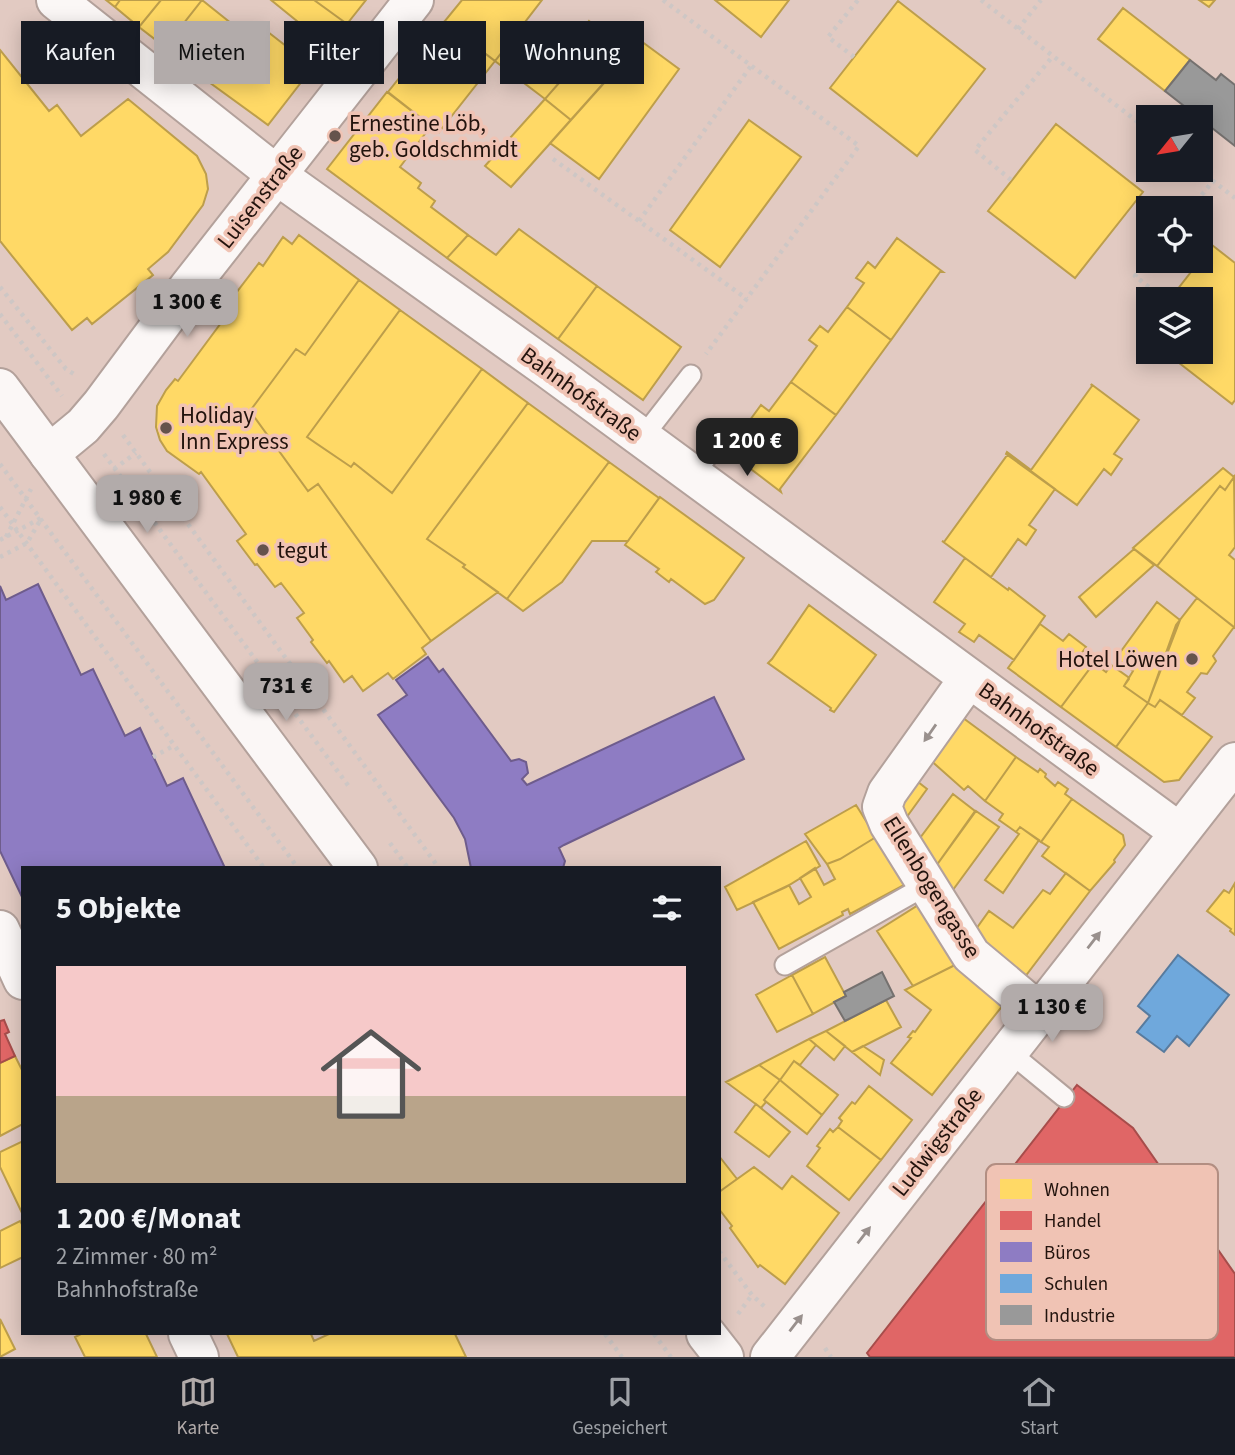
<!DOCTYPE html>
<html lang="de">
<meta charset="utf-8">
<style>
:root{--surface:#171b24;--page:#20242c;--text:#f1f3f6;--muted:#9ea1a6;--line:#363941;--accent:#b2abaa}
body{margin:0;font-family:"Source Sans 3",sans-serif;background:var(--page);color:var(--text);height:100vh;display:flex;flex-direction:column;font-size:26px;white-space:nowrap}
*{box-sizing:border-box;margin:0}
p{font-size:23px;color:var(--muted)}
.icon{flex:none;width:38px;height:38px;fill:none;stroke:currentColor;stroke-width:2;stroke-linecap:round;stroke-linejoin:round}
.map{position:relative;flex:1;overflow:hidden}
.drawer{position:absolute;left:21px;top:866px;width:700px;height:469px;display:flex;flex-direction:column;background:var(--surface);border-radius:0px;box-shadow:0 4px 18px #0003}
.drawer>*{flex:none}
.guide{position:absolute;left:21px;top:21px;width:700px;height:63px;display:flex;gap:14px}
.needle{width:46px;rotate:240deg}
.tools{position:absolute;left:1136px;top:105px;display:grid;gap:14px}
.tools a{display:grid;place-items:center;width:77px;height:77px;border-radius:0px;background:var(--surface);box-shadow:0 4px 18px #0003;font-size:35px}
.price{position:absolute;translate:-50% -60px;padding:0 16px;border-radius:14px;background:var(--accent);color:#111;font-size:23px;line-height:46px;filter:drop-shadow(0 2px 4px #0008)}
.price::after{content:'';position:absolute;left:50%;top:42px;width:21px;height:16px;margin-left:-10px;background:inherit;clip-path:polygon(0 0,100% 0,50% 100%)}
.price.active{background:#222;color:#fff}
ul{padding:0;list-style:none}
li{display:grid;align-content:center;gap:14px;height:371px;padding:0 35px}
li span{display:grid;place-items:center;height:217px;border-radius:0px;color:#555}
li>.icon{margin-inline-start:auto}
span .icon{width:126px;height:126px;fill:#fffc;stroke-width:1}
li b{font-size:30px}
h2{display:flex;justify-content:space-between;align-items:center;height:84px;padding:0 35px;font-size:30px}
.chip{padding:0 24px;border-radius:0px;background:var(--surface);box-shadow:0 4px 18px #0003;font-size:24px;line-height:63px}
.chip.active{background:var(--accent);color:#111}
.tabs{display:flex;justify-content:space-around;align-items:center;height:98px;border-top:2px solid var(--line);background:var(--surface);font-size:19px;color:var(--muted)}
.tabs a{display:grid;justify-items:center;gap:4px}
.tabs .active{color:var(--accent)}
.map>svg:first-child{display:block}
.homes{fill:#ffd966;stroke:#bd9e4b;stroke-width:2}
.shops{fill:#e06666;stroke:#a74d4b;stroke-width:2}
.offices{fill:#8e7cc3;stroke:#6e5c8c;stroke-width:2}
.schools{fill:#6fa8dc;stroke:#587b9e;stroke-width:2}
.industry{fill:#999;stroke:#75716f;stroke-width:2}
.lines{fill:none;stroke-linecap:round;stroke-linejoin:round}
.service-casing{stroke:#b3a19b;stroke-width:23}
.minor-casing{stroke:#b3a19b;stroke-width:42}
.secondary-casing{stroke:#b3a19b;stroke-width:42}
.path{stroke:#cec7c5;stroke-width:4.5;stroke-dasharray:3.5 5;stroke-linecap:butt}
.service{stroke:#fbf7f6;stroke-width:19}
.minor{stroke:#fbf7f6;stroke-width:38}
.secondary{stroke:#fbf7f6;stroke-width:38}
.oneway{fill:#99908d}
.poi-dot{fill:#65534c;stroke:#f0c3b4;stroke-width:2.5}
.labels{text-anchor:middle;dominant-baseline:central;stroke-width:7;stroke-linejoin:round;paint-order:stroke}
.poi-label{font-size:23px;fill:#22130d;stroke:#f0c3b4;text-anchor:start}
.street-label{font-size:23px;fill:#22130d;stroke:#f0c3b4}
.key{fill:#f0c3b4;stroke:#b28e82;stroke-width:2}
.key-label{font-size:19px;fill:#22130d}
</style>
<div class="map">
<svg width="1235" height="1357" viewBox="0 0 1235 1357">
<rect width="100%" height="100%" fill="#e2cac2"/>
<path class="homes" d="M106,0H120L115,7Z
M120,0H161L139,27L115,7Z
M161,0H202L165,47L139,27Z
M202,0L237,28L202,77L165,47Z
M271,0H314L347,24L329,47Z
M314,0H366L347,24Z
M462,0H542L495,61L444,22Z
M715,0H789L761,37Z
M1199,0H1215L1209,7Z
M898,1L985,69L917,156L830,88Z
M1123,8L1190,60L1165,91L1098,39Z
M589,21L631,53L571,120L545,99L583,55L570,45Z
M444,22L495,61L439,132L388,92Z
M268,32L295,53L297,50L305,56L303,59L313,67L268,125L202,77L220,51L241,66Z
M641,41L679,69L599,179L550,143Z
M510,42L561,81L545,99L495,61Z
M0,50L49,111L57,105L81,136L128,99L197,156L206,174L208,189L203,205L168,252L148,269L153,275L92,324L87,318L72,330L0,241Z
M387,92L431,126L400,167L421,183L418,188L435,201L431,207L468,235L447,258L327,169Z
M545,99L571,120L511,187L485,166Z
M749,120L801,157L720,267L670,230Z
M1056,124L1143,192L1075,278L988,211Z
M519,229L597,286L558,339L447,258L468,235L496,255Z
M299,235L359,280L305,355L296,349L250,411L308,491L318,484L431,641L422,648L426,654L393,679L388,673L363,691L352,676L344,682L329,661L327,663L311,642L313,640L297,618L304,613L281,583L275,587L257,564L255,565L237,541L246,534L201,472L199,474L167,451L160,440L156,427L157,406L166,390L175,379L178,381L235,304L230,301L259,263L263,266L283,237L292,244Z
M897,238L943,272H940L891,340L847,307L864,283L856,278L868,262L875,268Z
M1212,245L1235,263V400L1232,404L1165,352H1200V299H1170Z
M359,280L400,310L307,437L317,444L351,467L354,463L392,493L482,369L528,403L427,539L465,565L463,567L498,592L431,641L318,484L308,491L250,411L296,349L305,355Z
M597,286L681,347L643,400L558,339Z
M847,307L891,340L836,415L791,382L817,346L809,340L820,326L828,332Z
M400,310L482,369L392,493L354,463L351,467L307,437Z
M791,382L836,415L780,489L781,492L735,457L758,426L750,420L761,405L769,411Z
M1091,384L1139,420L1114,454L1122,459L1111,475L1104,469L1077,505L1006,454L1007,452L1031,470L1092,386Z
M528,403L609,462L507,599L463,567L465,565L427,539Z
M1008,454L1055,489L1029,525L1036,530L1026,545L1018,539L991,577L942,541L944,542Z
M609,462L659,498L628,541H592L562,582L523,611L507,599Z
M1223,468L1234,477L1225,490L1220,486L1157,566L1133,548Z
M1234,477L1235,547L1229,555L1235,560V628L1157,566L1220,486L1225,490Z
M660,497L744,558L714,600L705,604L671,579L669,582L656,572L659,569L625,545Z
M1134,549L1154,565L1096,617L1079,597Z
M965,558L1008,590L1009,588L1045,616L1014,660L979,635L974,642L959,632L965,624L934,602Z
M1197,598L1234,627L1213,656L1216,661L1207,674L1201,673L1187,692L1195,698L1182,715L1160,700L1155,707L1148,703L1176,625Z
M1157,602L1180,620L1148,703L1124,686L1133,671L1116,658Z
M809,605L876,655L834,712L830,710L831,708L768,663L772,659Z
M1040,624L1063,641L1069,634L1086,647L1081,654L1094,663L1061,707L1008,668Z
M1094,663L1106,672L1111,665L1128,677L1129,679L1124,686L1148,703L1116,747L1061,707Z
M1160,700L1212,737L1179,780L1164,782L1116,747L1148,703L1155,707Z
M959,715L1016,757L985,801L968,786L964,790L928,758Z
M1016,757L1038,772L1040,769L1046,774L1045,777L1055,786L1058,782L1068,789L1065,794L1072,799L1041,842L1020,827L1016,832L999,820L1003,814L985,801Z
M913,778L927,789L901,825L897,801Z
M953,794L975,811L931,873L914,846Z
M1072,799L1123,835L1125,845L1114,860L1115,862L1090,891L1042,856L1049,847L1041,842Z
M856,805L876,837L840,859L827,864L805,834Z
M976,811L999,827L947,898L931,873Z
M1020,827L1039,840L1003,893L985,880L1019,834L1016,832Z
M876,837L906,884L850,914L848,909L842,912L843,915L779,949L753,902L789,885L799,904L811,897L800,878L815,868L824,885L835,879L827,864L840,859Z
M806,841L820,866L786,887L737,910L725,887Z
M1066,873L1090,891L1021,982L971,936L989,911L1013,928L1043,890L1050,894Z
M1235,883V935L1230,931L1231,929L1207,911L1224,890L1229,893Z
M920,904L957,964L913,986L877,931Z
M825,957L846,996L813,1014L792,975Z
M957,964L1003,1005L932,1095L891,1063L911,1038L908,1037L913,1031L915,1032L931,1010L905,990Z
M792,975L813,1014L777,1032L756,995Z
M886,1000L901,1027L852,1052L826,1031Z
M826,1031L845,1046L834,1060L809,1039Z
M809,1039L816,1045L800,1065L794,1061L780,1080L759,1065Z
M863,1046L884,1060L880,1075L852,1052Z
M15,1056L23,1072V1124L0,1136V1063Z
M794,1061L838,1095L822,1115L780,1080Z
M759,1065L780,1080L764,1100L766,1102L761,1108L726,1082Z
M780,1080L822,1115L807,1134L764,1100Z
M869,1086L912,1120L881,1160L838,1127L842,1121L839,1118L852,1102L855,1104Z
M756,1104L790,1132L769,1157L735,1132Z
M838,1127L881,1160L849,1200L807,1166L820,1148L817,1146L827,1133L830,1129L833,1132Z
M23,1141V1215L0,1167V1152Z
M719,1156L737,1179L719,1192Z
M754,1167L782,1189L792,1176L839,1213L785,1284L760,1265L758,1267L730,1228L732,1226L719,1209V1192Z
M20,1221L23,1226V1257L0,1268V1231Z
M0,1319L15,1349L0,1357Z
M81,1334H146L157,1357H85L75,1337Z
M227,1334H311L314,1341L329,1334H455L466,1357H238Z"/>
<path class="shops" d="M4,1020L9,1032L5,1034L15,1056L0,1063V1021Z
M1077,1085L1133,1128L1235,1274V1357H870L867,1353Z"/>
<path class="offices" d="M38,584L81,675L93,669L125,736L140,728L167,786L183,778L225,868H23V899L0,851V586L6,600Z
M428,657L439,672L443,669L511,761L519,759L526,762L528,773L522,779L527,785L714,697L744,759L564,845L559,848L565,861L563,868H471L465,839L454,818L378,715L407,695L396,680Z"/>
<path class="schools" d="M1178,955L1229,995L1189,1046L1177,1036L1164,1052L1137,1032L1150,1016L1138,1006Z"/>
<path class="industry" d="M1190,60L1216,80L1221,74L1235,85V146L1165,91Z
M882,972L894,996L845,1021L834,1002L846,996L844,992Z"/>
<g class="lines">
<g class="service-casing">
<path id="service" d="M642,438L691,375
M693,476L722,436
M785,965L927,885
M1008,1051L1064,1097"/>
</g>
<g class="minor-casing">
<path id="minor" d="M56,0L278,176L547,368L1179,832
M49,454L83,426L101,405L188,288L414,0
M969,678L887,793L882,807L889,824L971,955L1039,1012
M0,930L23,980
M188,1334L199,1357
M770,1357L1235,762"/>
</g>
<g class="secondary-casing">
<path id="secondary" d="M0,388L358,868
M706,1334L724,1357"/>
</g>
<path class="path" d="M663,0L859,146L706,354
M981,0L1148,130
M1018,29L1041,0
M854,57L828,37L858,0
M553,159L747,299
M1199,170L1235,198
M1011,180L975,150L1053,56
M1191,208L1213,181
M639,221L751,66
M1148,261L1135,276L1164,299
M0,287L66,369L77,376
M0,314L62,396
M123,435L439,868
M104,454L350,788
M0,464L298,868
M114,469L136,453
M0,507L264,868
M6,537L31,489
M0,540L43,517
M0,557L27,543L41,519
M153,757L175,745
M390,843L408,868
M719,1251L752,1295L765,1307
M738,1314L752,1295
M605,1334L622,1357
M654,1334L671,1357
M825,1348L831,1357"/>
<use href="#service" class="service"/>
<use href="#minor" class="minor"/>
<use href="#secondary" class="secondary"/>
</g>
<defs><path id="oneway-solid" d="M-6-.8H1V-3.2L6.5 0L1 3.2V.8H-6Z" transform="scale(1.75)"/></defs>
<g class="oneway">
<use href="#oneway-solid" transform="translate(930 733) rotate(125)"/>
<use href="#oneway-solid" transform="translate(1094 940) rotate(-52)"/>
<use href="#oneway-solid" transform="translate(864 1235) rotate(-52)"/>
<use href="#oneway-solid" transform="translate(796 1323) rotate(-52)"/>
</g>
<g class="poi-dot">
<circle cx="335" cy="136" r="7"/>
<circle cx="166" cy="428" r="7"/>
<circle cx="263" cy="550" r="7"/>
<circle cx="1192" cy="659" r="7"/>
</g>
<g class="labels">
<g class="poi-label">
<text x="349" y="123">Ernestine Löb,<tspan x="349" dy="26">geb. Goldschmidt</tspan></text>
<text x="180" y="415">Holiday<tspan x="180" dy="26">Inn Express</tspan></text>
<text x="277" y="550">tegut</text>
<text x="1178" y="659" text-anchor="end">Hotel Löwen</text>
</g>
<g class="street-label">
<text transform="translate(260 197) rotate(-52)">Luisenstraße</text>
<text transform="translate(581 394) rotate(36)">Bahnhofstraße</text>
<text transform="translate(1039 729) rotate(36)">Bahnhofstraße</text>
<text transform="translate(932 887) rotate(58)">Ellenbogengasse</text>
<text transform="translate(937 1142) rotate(-52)">Ludwigstraße</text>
</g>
</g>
<rect x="986" y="1164" width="232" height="176" rx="10" class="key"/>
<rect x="1000" y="1179" width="32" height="20" fill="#ffd966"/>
<rect x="1000" y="1211" width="32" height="19" fill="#e06666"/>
<rect x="1000" y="1242" width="32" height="20" fill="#8e7cc3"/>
<rect x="1000" y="1274" width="32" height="19" fill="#6fa8dc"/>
<rect x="1000" y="1305" width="32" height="20" fill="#999"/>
<g class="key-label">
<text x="1044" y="1196">Wohnen</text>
<text x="1044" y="1227">Handel</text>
<text x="1044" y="1259">Büros</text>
<text x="1044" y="1290">Schulen</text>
<text x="1044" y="1322">Industrie</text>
</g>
</svg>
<div class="tools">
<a><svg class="needle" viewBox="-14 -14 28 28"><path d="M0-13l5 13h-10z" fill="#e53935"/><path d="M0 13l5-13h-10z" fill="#9ea1a6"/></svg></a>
<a><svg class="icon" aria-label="locate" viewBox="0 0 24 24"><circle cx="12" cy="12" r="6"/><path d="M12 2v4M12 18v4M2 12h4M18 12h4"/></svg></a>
<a><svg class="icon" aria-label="layers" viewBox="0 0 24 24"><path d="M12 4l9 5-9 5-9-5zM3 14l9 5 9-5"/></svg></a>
</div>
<b class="price" style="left:187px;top:339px">1 300 €</b>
<b class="price active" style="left:747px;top:478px">1 200 €</b>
<b class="price" style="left:147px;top:535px">1 980 €</b>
<b class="price" style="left:286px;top:723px">731 €</b>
<b class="price" style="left:1052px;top:1044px">1 130 €</b>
<div class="guide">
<a class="chip">Kaufen</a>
<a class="chip active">Mieten</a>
<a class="chip">Filter</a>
<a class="chip">Neu</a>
<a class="chip">Wohnung</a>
</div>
<section class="drawer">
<h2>5 Objekte<svg class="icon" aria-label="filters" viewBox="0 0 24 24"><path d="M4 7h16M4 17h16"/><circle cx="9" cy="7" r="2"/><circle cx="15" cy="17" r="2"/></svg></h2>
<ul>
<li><span style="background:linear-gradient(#f6c9c9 60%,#b9a48a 0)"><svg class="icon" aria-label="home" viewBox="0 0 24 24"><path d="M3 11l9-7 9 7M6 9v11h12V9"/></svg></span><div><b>1 200 €/Monat</b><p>2 Zimmer · 80 m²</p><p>Bahnhofstraße</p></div></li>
</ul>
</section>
</div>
<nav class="tabs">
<a class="active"><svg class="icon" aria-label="map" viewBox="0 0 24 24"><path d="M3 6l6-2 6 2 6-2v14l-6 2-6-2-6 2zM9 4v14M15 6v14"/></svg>Karte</a>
<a><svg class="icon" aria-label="saved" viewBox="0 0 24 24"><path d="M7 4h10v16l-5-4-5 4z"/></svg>Gespeichert</a>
<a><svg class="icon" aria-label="home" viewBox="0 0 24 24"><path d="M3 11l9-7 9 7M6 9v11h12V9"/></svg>Start</a>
</nav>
